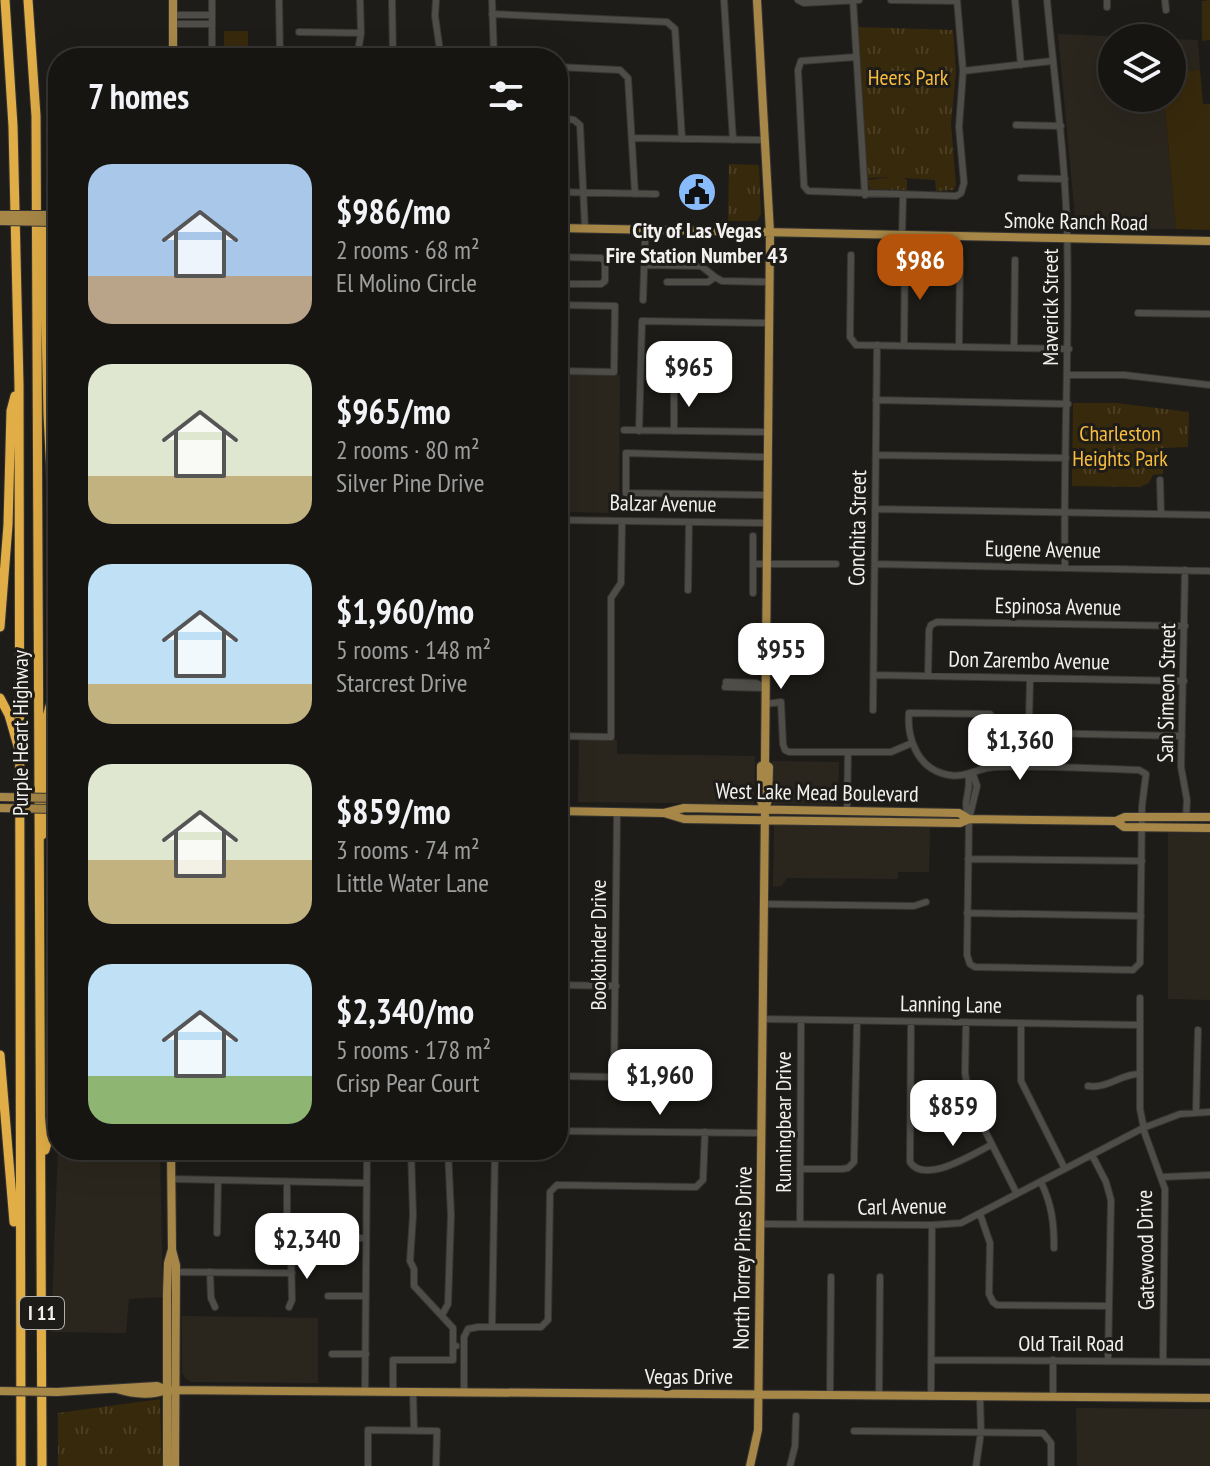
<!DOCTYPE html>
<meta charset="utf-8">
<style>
:root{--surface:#161512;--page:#232220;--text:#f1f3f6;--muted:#9e9f9f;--line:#353432;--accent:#b45309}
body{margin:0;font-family:"PT Sans Narrow",sans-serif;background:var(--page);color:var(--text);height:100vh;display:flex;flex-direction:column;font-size:30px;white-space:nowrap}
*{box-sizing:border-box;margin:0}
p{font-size:26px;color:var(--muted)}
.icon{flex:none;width:44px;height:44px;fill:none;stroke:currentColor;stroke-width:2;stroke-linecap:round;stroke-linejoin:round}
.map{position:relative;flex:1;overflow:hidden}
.side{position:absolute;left:48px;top:48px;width:520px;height:1112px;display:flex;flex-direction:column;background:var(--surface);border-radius:32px;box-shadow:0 8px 32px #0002,0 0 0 2px var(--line)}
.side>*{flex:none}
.controls{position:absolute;left:1098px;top:24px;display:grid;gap:16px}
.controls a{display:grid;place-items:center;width:88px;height:88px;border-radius:50%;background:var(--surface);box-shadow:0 8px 32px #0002,0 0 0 2px var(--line);font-size:40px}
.price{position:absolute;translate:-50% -68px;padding:0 18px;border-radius:16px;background:#fff;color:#222;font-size:26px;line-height:52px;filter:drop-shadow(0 2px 4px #0008)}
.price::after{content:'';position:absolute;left:50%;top:48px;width:24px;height:18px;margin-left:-12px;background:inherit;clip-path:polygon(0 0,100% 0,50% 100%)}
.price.on{background:var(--accent);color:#fff}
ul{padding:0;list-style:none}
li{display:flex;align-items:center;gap:24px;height:200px;padding:0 40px}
li span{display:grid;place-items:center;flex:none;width:224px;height:160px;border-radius:24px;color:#555}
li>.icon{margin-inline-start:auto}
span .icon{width:96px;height:96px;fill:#fffc;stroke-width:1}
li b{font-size:34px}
h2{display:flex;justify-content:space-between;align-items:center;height:96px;padding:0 40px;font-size:34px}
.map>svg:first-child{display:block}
.built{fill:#2b261d}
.grass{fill:url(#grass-tufts)}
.garden{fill:#37290c}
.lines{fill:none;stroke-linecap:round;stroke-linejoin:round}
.minor-casing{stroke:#373533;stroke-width:8}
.major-casing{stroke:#373533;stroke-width:10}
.highway-casing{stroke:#373533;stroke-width:11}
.minor{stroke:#4f4d48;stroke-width:6}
.major{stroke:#a68747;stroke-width:8}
.highway{stroke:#e0ad47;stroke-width:9}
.major-bridge-casing{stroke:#373533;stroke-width:10;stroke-linecap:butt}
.major-bridge{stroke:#a68747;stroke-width:8}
.labels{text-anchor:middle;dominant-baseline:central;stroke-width:6;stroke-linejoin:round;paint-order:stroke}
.shield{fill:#1e1c18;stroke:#b3b1ae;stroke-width:2}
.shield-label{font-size:20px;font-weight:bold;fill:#f3f1ef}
.park-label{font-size:22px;fill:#f8bc3e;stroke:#1e1c18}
.street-label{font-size:22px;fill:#f3f1ef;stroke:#1e1c18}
.poi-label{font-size:22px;font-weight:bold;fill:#f3f1ef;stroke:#1e1c18}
</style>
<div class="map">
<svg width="1210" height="1466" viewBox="0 0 1210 1466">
<defs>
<pattern id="grass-tufts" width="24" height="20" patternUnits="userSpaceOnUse" patternTransform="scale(2)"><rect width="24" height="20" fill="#37290c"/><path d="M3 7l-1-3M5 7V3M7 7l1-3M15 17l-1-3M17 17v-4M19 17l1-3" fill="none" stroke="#4b3e24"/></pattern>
</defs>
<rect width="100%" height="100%" fill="#1e1c18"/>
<path class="built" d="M1058,34L1153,38H1112V98H1164L1176,229L1076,228Z
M1172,39L1198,40L1200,70L1172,71Z
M51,238H58V462L55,414Z
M558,373L620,375L619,513L558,512Z
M579,740H617V754L755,756L754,804L578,802Z
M772,761L839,762L838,805L772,804Z
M774,825L930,828L929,872H898V879L787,878L782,886L773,887Z
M1210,832V1000L1168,999V833Z
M58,1147V1150H160L163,1297L129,1299L126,1333L51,1332Z
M182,1316L318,1318V1383L191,1382L185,1378L182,1372Z
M1076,1408L1210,1409V1466H1077Z"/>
<path class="grass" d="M858,27L953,30L956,72L951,123L956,185L954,190L936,191L935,180L904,178L907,180V190L870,189L867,180L891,177L867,178Z
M729,164L759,165L761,214L757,221H728Z
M1073,403H1117L1189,412L1188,447L1163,448V474L1153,475L1149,483L1140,487L1072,486Z
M160,1399L162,1466H58V1413Z"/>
<path class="garden" d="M1210,0V40L1202,41V1Z
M224,31H248V57H224Z
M1200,70L1203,104H1210V230L1176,229L1164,98H1172V71Z
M1093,408H1106V416L1119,417V443H1106V434H1093Z"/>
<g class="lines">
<g class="minor-casing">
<path id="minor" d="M279,0L280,58
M392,0L393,58
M436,0L435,16L441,58
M492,0L494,58
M724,0L733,140
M798,0L804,3L859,0
M853,0L865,195
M891,0L957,1
M1015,0L1021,65
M1047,0C1054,77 1065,154 1067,231C1070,343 1063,455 1065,567
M1107,0V7
M1165,0L1166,10
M492,14L667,22L675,29L682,139
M173,15H212
M173,24H212
M299,32L361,33
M856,57L801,61L798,70L804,186L808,191L956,196L961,193L964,183L959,127L963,71L957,0
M212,58V0
M357,58L361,33L360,0
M558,67L620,70L628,78L635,194
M963,71L1052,61
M558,117L574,120L580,125L585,229
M1016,125L1061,126
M632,138L765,140
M1021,178L1065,179
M558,192L656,194
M902,236L903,196
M851,255L850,337L856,345L1069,349
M558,257L601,258L605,261V281L601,284H558
M646,265L701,266L715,277
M667,282H708L715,277L722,281L770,282
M643,300L645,242
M558,305L615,306L614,372L558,371
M1138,313L1210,314
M904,346L905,257
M959,347L960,259
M1014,348L1015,260
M1068,375H1124L1210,385
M876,400L1068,404
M624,430L769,432
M639,431L642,321L770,323
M674,431V387
M876,455L1066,458
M1160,480L1161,514
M768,495L626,493V453L768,457
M875,509L1210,515
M558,520L767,523
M753,564H836
M875,564L1210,571
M1185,570L1181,767L1187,800L1186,817
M688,590L689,522
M753,593V536
M874,675L1184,681
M928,676L929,630L931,625L937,622L1185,626
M1030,679L1029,721L1033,731L1037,733L1182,736
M725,687L766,688L756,683L726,682
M766,704L781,702L783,744L785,750L789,752H891L912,743
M873,710L877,345
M558,736L611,737V598L621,583L622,521
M973,774L977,786L969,819L967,955L970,964L975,967L1133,970L1140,963L1142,806L1146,774L1139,770C1092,769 1043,765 996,767C972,768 963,783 936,771C915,761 907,734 909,713L990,714L992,717L990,767
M847,810L848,753
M968,815C962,801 972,790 968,775
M968,859L1142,861
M763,904L914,906L926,902
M967,913L1141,916
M558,985L616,986
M1140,998V1109L1145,1134L1165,1189L1163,1361
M762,1019L1139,1025
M911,1022L910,1162C925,1185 973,1154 991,1145
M966,1022L965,1073L970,1101L1017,1194
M1021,1023V1081L1065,1169
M558,1076L614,1077L617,813
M1088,1086C1107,1089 1121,1074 1139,1074
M1196,1112L1198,1030
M558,1131L761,1133
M411,1150L413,1215L410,1261L414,1269V1286L453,1328V1346
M1092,1155L1106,1182L1111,1200L1108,1361
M800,1169H842L848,1168L854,1162L857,1021
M1162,1177L1210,1175
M172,1179L366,1183
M1041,1182C1052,1205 1054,1223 1054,1248
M980,1214L990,1243L989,1294L993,1302L997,1305L1109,1306
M760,1224L932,1225L961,1223L1143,1128L1180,1114L1210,1112
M800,1224L801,1020
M217,1233L218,1181
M287,1234V1182
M332,1238H366
M176,1272L292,1273
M210,1272L211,1298L215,1307
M328,1296H366
M289,1307L292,1300L291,1254
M442,1315L448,1304L451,1215L448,1150
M492,1327L495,1150
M332,1354H366
M931,1360L1210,1362
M365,1391L367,1150
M393,1392V1360H453V1346H456
M413,1392L414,1430
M464,1392V1337L468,1329L478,1327H541L548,1320L550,1192L557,1185L696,1187L703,1180L705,1132
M830,1395L831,1277
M879,1396L880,1277
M931,1396L932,1225
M1053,1397V1360
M854,1431L1043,1433L1051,1443V1466
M368,1466V1430L437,1431L436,1466
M790,1466L795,1446L796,1416
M976,1466L981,1432L980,1397"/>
</g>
<g class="major-casing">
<path id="major" d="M173,0V58
M757,0L770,233L765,764
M558,228L1210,241
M764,808L761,801V766L765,764
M558,811L664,813L684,808L959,813L969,819
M664,813L684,819L960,823L969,819L1116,821L1125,817H1210
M1116,821L1124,827L1210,828
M172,1250L176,1265L175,1466
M117,1389C133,1394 150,1396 166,1390
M57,1392L157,1386L167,1390L1210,1398
M167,1466V1294L168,1263L172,1249L171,1150
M750,1466L758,1430L765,809L768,800L769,767L765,764"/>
</g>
<g class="highway-casing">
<path id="highway" d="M5,0L13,126L19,385L21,1466
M28,0L36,116L42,1466
M40,218L44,235L48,414L58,614
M0,627L8,525L11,411L15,396
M0,698L9,715L18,746
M42,835L46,820V721L50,706L58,693
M0,1055L14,1222
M45,1150L49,1136L58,1021"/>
</g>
<use href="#minor" class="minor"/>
<use href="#major" class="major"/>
<use href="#highway" class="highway"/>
<g class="major-bridge-casing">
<path id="major-bridge" d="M0,215H55
M0,221L55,222
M0,797L57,798
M0,808L57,809
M0,1391L57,1392"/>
</g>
<use href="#major-bridge" class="major-bridge"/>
</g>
<defs>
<g id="civic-disc" transform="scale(2)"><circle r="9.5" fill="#88bbfc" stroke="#1e1c18"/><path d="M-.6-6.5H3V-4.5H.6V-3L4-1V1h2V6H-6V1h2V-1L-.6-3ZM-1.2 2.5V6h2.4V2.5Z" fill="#111"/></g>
</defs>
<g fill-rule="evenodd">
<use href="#civic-disc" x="697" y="192"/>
</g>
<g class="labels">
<rect class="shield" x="20" y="1297" width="44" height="32" rx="6"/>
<g class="shield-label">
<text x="42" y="1313">I 11</text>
</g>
<g class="park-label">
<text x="908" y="77">Heers Park</text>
<text x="1120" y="433">Charleston<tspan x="1120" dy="25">Heights Park</tspan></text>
</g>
<g class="street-label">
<text transform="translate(1076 221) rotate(1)">Smoke Ranch Road</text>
<text transform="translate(1050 307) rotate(-90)">Maverick Street</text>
<text transform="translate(663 503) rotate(1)">Balzar Avenue</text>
<text transform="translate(857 528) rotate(-89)">Conchita Street</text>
<text transform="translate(1043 549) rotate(1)">Eugene Avenue</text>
<text transform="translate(1058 606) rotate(1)">Espinosa Avenue</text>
<text transform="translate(1029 660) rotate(1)">Don Zarembo Avenue</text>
<text transform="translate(1166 693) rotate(-89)">San Simeon Street</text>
<text transform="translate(20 733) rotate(-90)">Purple Heart Highway</text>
<text transform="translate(817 792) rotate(1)">West Lake Mead Boulevard</text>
<text transform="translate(598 945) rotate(-90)">Bookbinder Drive</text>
<text transform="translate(951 1004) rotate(1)">Lanning Lane</text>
<text transform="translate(783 1122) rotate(-90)">Runningbear Drive</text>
<text transform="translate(902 1206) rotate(-1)">Carl Avenue</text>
<text transform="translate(1145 1250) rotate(-91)">Gatewood Drive</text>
<text transform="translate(742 1258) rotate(-89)">North Torrey Pines Drive</text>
<text x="1071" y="1343">Old Trail Road</text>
<text x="689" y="1376">Vegas Drive</text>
</g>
<g class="poi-label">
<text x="697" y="230">City of Las Vegas<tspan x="697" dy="25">Fire Station Number 43</tspan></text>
</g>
</g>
</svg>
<div class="controls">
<a><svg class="icon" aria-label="layers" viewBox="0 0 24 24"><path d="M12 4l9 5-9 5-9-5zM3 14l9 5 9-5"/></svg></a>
</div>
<b class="price on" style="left:920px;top:302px">$986</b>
<b class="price" style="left:689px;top:409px">$965</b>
<b class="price" style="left:781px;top:691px">$955</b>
<b class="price" style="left:1020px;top:782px">$1,360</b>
<b class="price" style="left:660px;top:1117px">$1,960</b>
<b class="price" style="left:953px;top:1148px">$859</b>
<b class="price" style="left:307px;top:1281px">$2,340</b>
<section class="side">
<h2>7 homes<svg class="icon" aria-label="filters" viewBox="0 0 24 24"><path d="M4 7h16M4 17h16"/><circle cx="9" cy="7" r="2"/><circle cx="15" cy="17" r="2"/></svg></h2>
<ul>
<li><span style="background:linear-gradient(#a9c7e8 70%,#b9a48a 0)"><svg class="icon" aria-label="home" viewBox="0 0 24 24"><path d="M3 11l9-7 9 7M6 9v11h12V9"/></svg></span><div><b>$986/mo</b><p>2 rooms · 68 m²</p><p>El Molino Circle</p></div></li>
<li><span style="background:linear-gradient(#dfe7d0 70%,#c2b280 0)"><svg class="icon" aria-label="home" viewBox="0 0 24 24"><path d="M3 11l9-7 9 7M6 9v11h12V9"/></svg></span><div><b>$965/mo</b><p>2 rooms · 80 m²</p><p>Silver Pine Drive</p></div></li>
<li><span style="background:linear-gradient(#bfe0f5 75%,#c2b280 0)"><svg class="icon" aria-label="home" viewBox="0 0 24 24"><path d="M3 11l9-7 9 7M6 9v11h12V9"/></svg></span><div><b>$1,960/mo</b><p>5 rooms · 148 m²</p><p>Starcrest Drive</p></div></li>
<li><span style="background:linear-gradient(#dfe7d0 60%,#c2b280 0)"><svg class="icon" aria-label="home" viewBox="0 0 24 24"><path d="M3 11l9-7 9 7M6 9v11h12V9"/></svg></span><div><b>$859/mo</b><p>3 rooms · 74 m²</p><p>Little Water Lane</p></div></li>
<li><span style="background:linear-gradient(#bfe0f5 70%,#8fb573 0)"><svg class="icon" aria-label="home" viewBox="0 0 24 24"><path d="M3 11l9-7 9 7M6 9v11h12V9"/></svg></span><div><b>$2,340/mo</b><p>5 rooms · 178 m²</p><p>Crisp Pear Court</p></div></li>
</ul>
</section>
</div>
